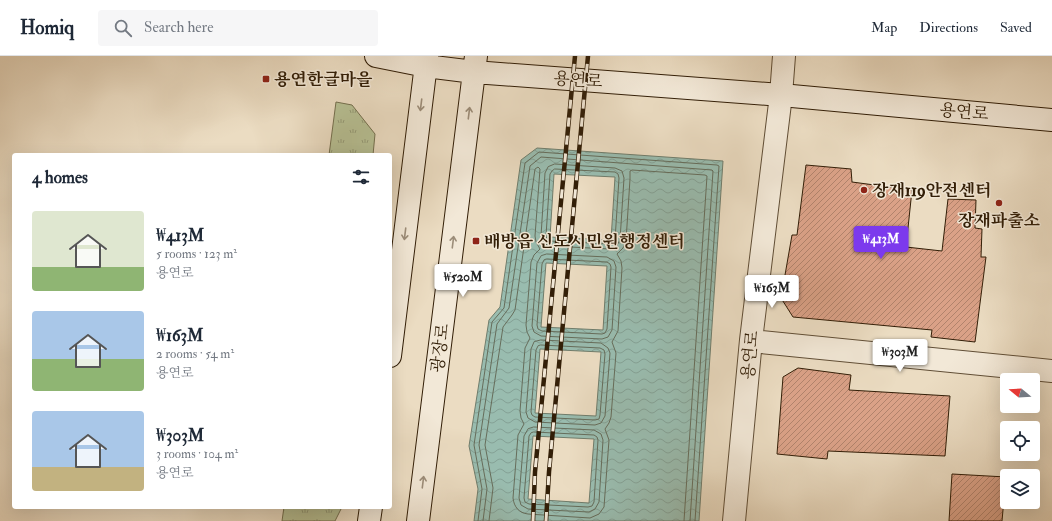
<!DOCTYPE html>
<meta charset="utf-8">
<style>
:root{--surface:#fff;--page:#f6f6f7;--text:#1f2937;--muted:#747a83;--line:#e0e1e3;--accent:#7c3aed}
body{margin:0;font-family:"IM FELL Double Pica","Noto Serif KR",serif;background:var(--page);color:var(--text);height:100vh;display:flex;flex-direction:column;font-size:15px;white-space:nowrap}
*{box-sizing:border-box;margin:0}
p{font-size:13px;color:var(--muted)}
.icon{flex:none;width:22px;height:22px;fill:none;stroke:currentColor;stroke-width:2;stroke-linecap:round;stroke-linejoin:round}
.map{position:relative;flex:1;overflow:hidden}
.sheet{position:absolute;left:12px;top:97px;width:380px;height:356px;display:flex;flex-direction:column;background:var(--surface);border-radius:4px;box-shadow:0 4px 16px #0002}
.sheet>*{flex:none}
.needle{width:26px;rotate:288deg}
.tools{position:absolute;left:1000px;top:317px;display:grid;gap:8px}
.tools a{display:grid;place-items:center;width:40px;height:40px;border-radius:4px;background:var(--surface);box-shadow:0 4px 16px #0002;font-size:20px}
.price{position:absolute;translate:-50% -34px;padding:0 9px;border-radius:4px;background:#fff;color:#222;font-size:13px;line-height:26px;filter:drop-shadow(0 1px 2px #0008)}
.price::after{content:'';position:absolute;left:50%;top:24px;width:12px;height:9px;margin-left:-6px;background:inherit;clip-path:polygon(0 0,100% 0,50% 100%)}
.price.selected{background:var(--accent);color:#fff}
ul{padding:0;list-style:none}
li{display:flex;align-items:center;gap:12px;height:100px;padding:0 20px}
li span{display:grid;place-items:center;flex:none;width:112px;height:80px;border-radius:4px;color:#555}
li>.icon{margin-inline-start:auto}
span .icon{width:48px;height:48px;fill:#fffc;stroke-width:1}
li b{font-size:17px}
h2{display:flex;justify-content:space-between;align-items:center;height:48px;padding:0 20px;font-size:17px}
header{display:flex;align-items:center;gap:24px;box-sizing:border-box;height:56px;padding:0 20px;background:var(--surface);border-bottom:1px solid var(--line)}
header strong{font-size:19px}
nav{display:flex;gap:22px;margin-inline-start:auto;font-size:14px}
.search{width:280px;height:36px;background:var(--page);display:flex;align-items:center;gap:10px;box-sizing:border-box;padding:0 14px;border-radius:4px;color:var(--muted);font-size:15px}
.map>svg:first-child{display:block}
.grass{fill:url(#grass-tufts);stroke:#746f4e}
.water{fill:url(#water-waves);stroke:#707d6c;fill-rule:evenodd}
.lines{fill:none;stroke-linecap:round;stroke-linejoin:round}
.shore{stroke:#666d5b;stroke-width:1}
.building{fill:url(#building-hatch);stroke:#321e07}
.street-casing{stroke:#604e36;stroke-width:24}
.secondary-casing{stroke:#321e07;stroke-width:24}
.street{stroke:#f2e8d7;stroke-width:22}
.secondary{stroke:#f2e8d7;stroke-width:22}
.rail-casing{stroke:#321e07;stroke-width:4.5}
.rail{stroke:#f2e8d7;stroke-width:3;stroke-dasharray:9;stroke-linecap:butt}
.oneway{stroke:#9c8d79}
.poi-dot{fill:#8f2418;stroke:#f2e8d7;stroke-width:1.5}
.labels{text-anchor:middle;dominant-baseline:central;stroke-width:3;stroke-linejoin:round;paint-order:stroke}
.poi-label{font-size:17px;font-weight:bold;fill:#321e07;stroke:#f2e8d7;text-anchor:start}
.street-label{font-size:17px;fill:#321e07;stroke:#f2e8d7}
</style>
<header>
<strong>Homiq</strong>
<div class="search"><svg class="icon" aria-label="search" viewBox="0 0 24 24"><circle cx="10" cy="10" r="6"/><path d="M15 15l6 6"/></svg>Search here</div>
<nav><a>Map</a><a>Directions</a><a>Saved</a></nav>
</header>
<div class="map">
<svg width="1052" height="465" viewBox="0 0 1052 465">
<defs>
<pattern id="grass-tufts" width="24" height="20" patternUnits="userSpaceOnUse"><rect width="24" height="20" fill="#b7c094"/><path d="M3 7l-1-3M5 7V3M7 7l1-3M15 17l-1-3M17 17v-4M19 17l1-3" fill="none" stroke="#959b77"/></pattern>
<pattern id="water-waves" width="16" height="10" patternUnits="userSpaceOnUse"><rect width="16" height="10" fill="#99bcaf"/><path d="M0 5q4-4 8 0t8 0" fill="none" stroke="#84a195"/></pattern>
<pattern id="building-hatch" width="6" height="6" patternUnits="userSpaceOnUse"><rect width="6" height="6" fill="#daa187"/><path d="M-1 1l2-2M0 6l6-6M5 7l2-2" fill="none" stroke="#b1836c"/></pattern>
</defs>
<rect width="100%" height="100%" fill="#ebdcc2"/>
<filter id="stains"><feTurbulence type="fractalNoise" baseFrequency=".005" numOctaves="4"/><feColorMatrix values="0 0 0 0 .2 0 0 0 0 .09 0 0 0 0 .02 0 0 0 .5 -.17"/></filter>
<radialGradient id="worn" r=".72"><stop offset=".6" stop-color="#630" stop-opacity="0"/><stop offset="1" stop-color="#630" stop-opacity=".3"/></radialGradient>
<path class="grass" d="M336,46L352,49L375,78L373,99H329Z
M284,451H342L335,465H282Z"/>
<path class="water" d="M537,92L723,105L699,465H474L478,433L469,390L489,264L500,251L521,104ZM554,118L615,121L611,184L550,181ZM546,207L607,210L603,274L541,271ZM540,293L601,296L596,360L535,357ZM533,380L594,383L589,447L528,443Z"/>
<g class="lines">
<path class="shore" d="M555,108L615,112L622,115L624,122L620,184L616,191L610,193L550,190L543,187L541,180L545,117L548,111Z
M555,113L615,116L618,118L619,122L615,184L613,187L610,188L550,185L547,183L546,180L550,118L552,115Z
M547,198L607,201L614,205L616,211L612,274L608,281L602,283L541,280L534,276L532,270L537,207L541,200Z
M547,203L607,206L610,208L611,211L607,273L605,277L602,278L542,275L538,273L537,269L542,208L544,204Z
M541,284L601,287L608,292L610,297L605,360L601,367L595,369L535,366L528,362L526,356L531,293L534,286Z
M541,289L600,292L604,294L605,298L600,359L599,363L595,364L535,361L532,359L531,356L536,294L538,290Z
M534,371L594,374L601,378L603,384L599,446L595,453L589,456L528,453L521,449L519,442L524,380L528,373Z
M534,376L594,379L597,381L598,384L594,446L592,450L588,451L529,448L525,446L524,442L529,380L531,377Z
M478,465L482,433L474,389L492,266L504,252L525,107L539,96L717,109L719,110L695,465
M483,465L487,433L479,389L497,268L509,252L530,110L541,101L712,114L713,115L690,465
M489,465L493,432L485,389L503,271L512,259L515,254L535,113L538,111L540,113L535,180L536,186L540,193L534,199L531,206L526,269L527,276L530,282L525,292L520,355L521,362L524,368L518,379L513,442C514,451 519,457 528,458L590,462L599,458L604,451L609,384L605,373L609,367L611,361L616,297L612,286L618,275L622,212L621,205L617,198L623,192L626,185L630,123V115L632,114L705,119L707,120L684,465"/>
</g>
<path class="building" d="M806,109L851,113L852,126L912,134L906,191L942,195L948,143L976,144L975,172L982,173L981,201H986L975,286L931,281L932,274L793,261L781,242L792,179H797Z
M798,312L851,319L849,334L950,340L945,400L828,395L827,403L777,398L783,321Z
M952,418L1006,421L1002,465H949Z"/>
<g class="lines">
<g class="street-casing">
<path id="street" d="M751,285L1052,315
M734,465L751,284L781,39L784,0"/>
</g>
<g class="secondary-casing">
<path id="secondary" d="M376,0L426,10L474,16L781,39L1052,64
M390,300L427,0
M369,465L371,451
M418,465L476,0"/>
</g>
<use href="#street" class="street"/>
<use href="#secondary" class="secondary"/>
<g class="rail-casing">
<path id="rail" d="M533,465L535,416L575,0
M546,465L549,416L588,0"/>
</g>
<use href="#rail" class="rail"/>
</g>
<defs><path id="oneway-shaft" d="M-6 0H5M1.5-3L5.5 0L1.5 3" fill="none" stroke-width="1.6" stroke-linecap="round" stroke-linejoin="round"/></defs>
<g class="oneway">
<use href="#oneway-shaft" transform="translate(421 49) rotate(97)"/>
<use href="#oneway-shaft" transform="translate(469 57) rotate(-83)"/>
<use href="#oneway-shaft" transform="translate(405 178) rotate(97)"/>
<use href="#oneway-shaft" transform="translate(453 186) rotate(-83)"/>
<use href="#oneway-shaft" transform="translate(423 426) rotate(-83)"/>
</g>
<g class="poi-dot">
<rect x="262" y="19" width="8" height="8" rx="2"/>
<circle cx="864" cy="134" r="4"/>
<circle cx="999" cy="147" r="4"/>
<rect x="472" y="181" width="8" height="8" rx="2"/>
</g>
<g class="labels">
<g class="poi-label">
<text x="274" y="23">용연한글마을</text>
<text x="872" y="134">장재119안전센터</text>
<text x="999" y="164" text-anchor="middle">장재파출소</text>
<text x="484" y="185">배방읍 신도시민원행정센터</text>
</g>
<g class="street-label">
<text transform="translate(578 24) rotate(4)">용연로</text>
<text transform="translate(964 56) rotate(5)">용연로</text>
<text transform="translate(440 292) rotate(-83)">광장로</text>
<text transform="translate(750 299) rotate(-84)">용연로</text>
</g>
</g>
<rect width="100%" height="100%" filter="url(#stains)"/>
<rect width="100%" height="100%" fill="url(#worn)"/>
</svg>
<div class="tools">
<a><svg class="needle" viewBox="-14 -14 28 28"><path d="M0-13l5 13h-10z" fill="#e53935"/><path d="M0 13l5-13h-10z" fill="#747a83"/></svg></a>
<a><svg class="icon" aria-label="locate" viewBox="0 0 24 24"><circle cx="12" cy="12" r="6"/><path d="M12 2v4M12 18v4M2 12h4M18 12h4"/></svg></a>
<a><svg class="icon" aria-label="layers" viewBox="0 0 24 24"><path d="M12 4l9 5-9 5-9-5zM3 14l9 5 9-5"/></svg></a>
</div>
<b class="price selected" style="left:881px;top:204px">₩413M</b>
<b class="price" style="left:463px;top:242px">₩520M</b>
<b class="price" style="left:772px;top:253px">₩163M</b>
<b class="price" style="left:900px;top:317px">₩303M</b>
<section class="sheet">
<h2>4 homes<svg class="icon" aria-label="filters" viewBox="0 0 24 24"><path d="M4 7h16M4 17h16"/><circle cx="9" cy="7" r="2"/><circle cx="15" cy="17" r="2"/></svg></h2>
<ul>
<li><span style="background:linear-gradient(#dfe7d0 70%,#8fb573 0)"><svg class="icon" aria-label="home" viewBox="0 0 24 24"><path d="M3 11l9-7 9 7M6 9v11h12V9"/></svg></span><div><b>₩413M</b><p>5 rooms · 123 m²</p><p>용연로</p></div></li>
<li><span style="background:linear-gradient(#a9c7e8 60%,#8fb573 0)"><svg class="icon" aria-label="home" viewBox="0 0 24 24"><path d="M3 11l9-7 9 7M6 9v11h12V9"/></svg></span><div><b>₩163M</b><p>2 rooms · 54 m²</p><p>용연로</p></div></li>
<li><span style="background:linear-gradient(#a9c7e8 70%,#c2b280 0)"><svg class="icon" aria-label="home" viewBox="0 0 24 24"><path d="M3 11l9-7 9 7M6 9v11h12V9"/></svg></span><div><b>₩303M</b><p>3 rooms · 104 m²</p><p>용연로</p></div></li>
</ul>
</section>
</div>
